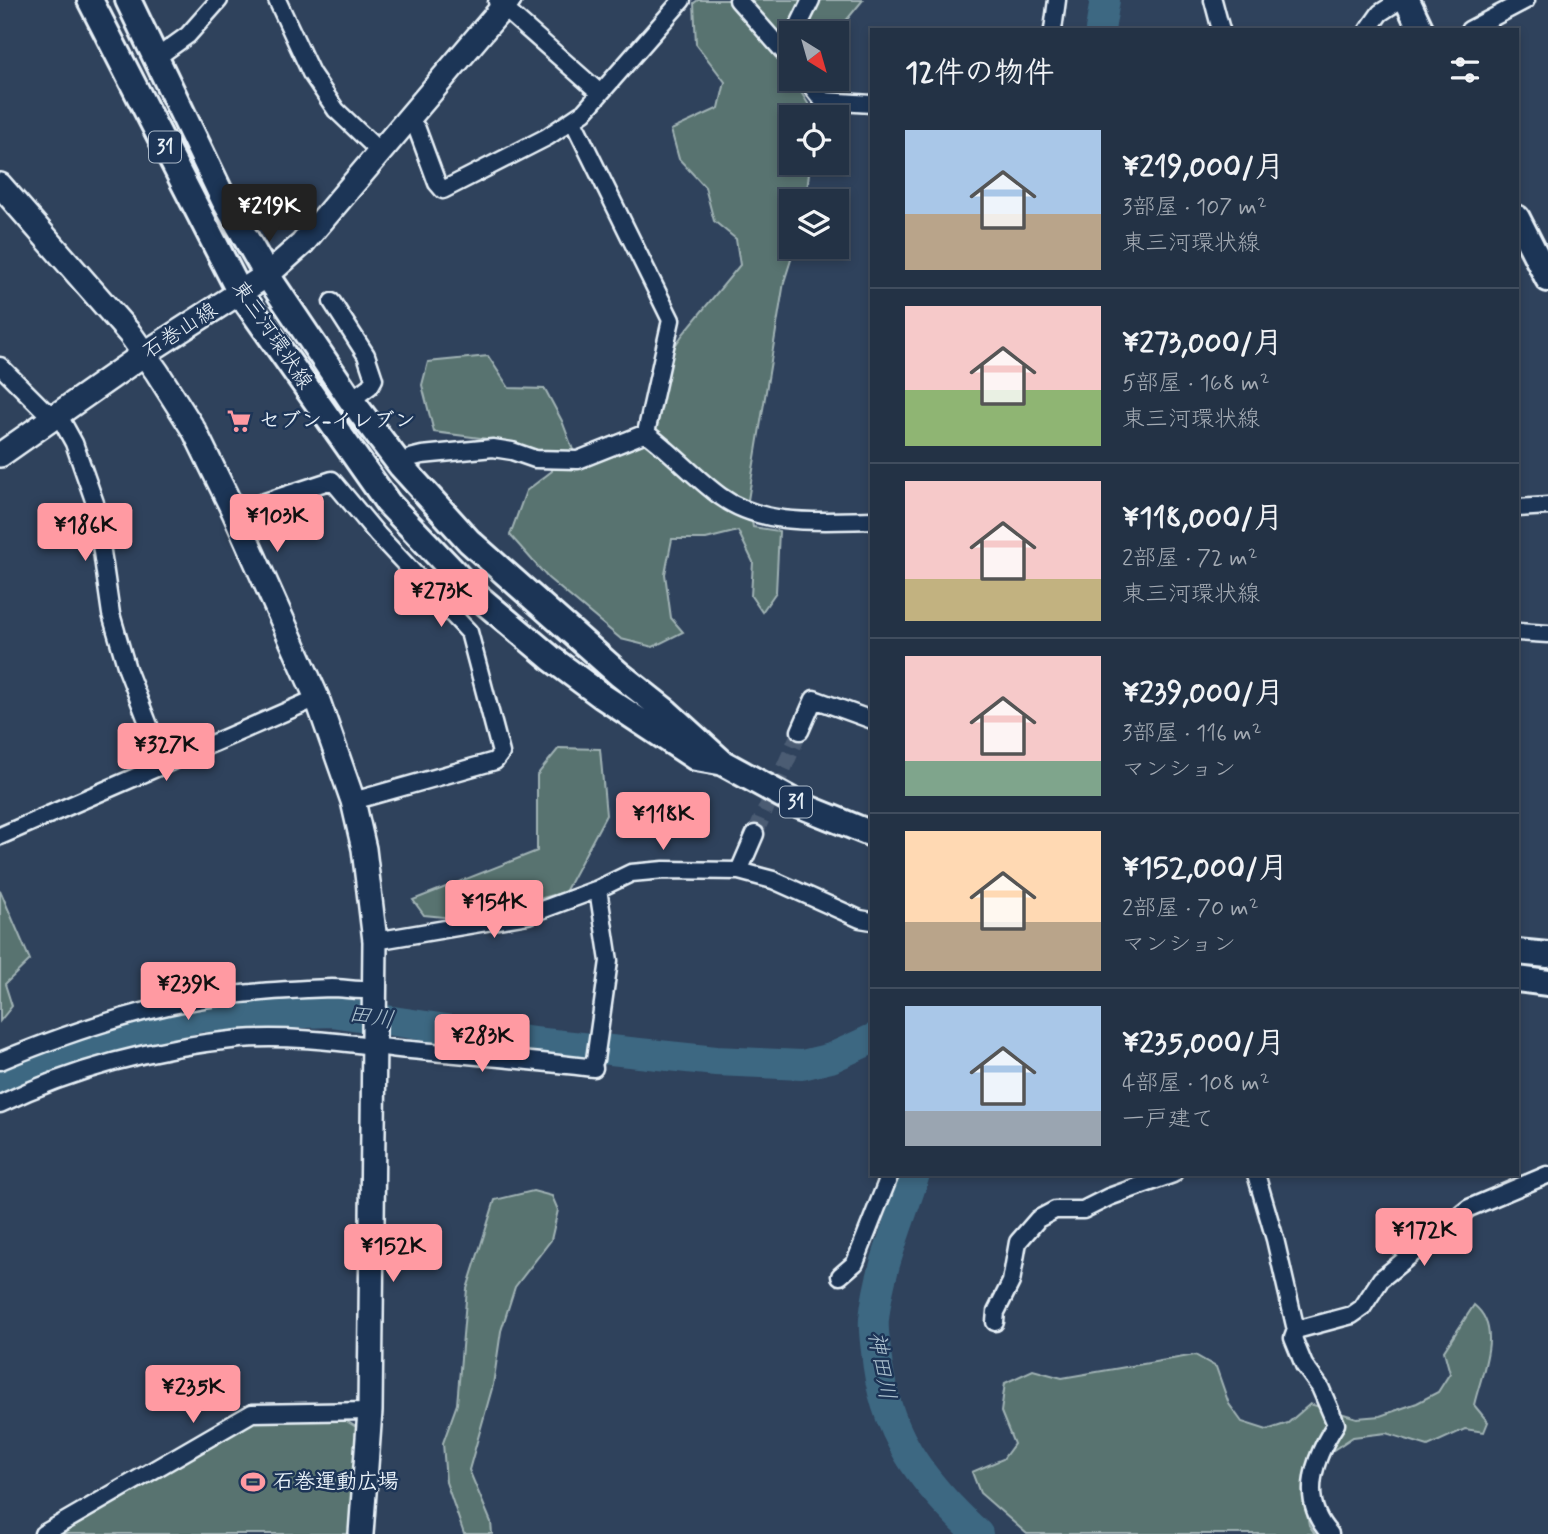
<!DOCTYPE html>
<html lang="ja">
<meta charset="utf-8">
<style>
:root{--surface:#233245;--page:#2f3e50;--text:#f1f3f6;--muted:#a3aab3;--line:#404d5e;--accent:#ff9aa2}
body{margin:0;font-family:Mynerve,"Klee One",sans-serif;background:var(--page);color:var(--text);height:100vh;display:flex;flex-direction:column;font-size:26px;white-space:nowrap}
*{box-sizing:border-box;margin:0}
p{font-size:23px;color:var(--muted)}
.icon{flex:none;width:38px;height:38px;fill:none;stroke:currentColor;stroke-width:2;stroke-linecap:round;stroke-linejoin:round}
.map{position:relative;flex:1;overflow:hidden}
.side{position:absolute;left:870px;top:28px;width:649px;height:1148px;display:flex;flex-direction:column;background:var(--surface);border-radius:0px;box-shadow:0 4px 10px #0003,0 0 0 2px var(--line)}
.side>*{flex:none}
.needle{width:46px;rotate:143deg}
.tools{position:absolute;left:779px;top:21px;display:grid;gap:14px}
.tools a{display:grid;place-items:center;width:70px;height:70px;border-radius:0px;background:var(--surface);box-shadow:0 4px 10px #0003,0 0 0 2px var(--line);font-size:35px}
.price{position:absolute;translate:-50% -60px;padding:0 16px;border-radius:7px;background:var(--accent);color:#111;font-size:23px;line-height:46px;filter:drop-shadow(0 2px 4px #0008)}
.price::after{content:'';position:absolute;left:50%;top:42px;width:21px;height:16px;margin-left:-10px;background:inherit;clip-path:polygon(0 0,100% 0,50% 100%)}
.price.current{background:#222;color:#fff}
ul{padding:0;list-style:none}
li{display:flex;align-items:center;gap:21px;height:175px;padding:0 35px}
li+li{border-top:2px solid var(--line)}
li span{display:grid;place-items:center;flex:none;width:196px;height:140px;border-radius:0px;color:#555}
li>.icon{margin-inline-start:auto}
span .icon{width:84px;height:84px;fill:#fffc;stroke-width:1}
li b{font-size:30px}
h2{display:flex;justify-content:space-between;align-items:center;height:84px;padding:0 35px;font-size:30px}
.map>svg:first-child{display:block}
.green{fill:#587370;stroke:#a0b2b4;stroke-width:2}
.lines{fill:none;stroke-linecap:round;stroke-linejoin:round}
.river{stroke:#3d6882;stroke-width:30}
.street-tunnel{stroke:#4b5c73;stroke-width:16;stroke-dasharray:16 8;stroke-linecap:butt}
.street-casing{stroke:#e8f1f8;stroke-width:21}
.secondary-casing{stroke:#e8f1f8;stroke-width:28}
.primary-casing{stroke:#e8f1f8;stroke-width:30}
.street{stroke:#1d3557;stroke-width:16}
.secondary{stroke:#1d3557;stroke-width:23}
.primary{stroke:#1d3557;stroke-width:24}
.labels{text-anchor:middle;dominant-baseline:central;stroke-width:5;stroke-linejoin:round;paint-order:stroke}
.shield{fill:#1d3557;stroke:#abb9c8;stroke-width:2}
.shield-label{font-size:19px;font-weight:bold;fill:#e8f1f8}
.street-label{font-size:21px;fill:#e8f1f8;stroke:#1d3557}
.poi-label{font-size:21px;font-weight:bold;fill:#e8f1f8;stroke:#1d3557;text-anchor:start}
.water-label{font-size:23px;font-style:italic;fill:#acc1cf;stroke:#1d3557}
</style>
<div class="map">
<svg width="1548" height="1534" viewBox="0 0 1548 1534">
<rect width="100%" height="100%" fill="#2f425c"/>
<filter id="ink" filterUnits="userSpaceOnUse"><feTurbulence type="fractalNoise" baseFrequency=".0143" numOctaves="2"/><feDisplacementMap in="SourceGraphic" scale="14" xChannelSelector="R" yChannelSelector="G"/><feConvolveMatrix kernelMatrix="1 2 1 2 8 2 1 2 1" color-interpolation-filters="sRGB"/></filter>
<g filter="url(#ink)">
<path class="green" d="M698,0H863L836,33H791V79H797L794,81L809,105L811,117H791V163H810L806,201H791V247H795L784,282L748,500L753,527L779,531L776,592L762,612L751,596L753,562L738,531L706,539H672L665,574L671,618L683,632L653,647L621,639L548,578L510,535L526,491L552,471L551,453L488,439L434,432L422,385L428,362L488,356L509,388L545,389L562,421L578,463L655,423L666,359L683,334L740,265L736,239L714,221L705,187L679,159L671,130L719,108L725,82L696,44L694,3Z
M559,748L600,749L606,815L565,892L464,919L424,915L413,900L537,851V775Z
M0,890L30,960L5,984L12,1006L0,1021Z
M533,1191L552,1196L558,1210L551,1240L515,1287L501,1331L493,1385L469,1470L491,1522L492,1534H464L446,1482L443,1443L457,1404L467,1289L495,1200Z
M1474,1305C1504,1329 1481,1373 1474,1405L1488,1422L1484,1432L1465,1429L1428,1446L1386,1433L1353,1437L1326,1455L1305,1502L1309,1525L1315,1534H1027L980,1493L972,1472L1003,1459L1014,1444L1001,1412L1005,1383L1033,1370L1062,1378L1195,1355L1216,1367L1229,1404L1242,1422L1267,1430L1288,1423L1310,1404L1357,1418L1380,1416L1417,1403L1438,1392L1450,1373L1444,1351Z
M343,1419L361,1430L353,1534H61L254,1420Z"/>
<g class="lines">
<path class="river" d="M1100,30L1105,0
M0,1080L50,1059L140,1030L202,1017L332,1012L534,1042L716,1061L802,1065L831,1058L872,1039
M915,1174C900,1221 879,1269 874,1319C873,1329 875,1341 876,1351C883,1431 921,1482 978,1534"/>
<path class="street-tunnel" d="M755,834L800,731"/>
<g class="street-casing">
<path id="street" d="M277,0L311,73L336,110L379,151
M738,0L791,60
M1213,0L1221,30
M497,2L600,93
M1053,30L1057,0
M1368,30L1380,13L1400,0
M1469,30L1526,0
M795,33L811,0
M156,58L188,35L219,0
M806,79L823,101L872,104
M408,120L417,129L437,183L443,190L547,137L584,112L682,0
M332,302L366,355L374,379L370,386L351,400
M0,366L43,409L55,414L63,423L74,443L95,503L111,614L127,669L164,764
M646,433C672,452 694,477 720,496C762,527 822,521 872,520
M401,466L410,458L422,455L493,448L512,451L535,459L578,460L646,433L671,320L573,121
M1517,508L1548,506
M234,512L332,480L378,535L469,632L501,753L495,761L353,801
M1517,632L1548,634
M800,731L814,699L872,720
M0,836L317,698
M739,871L755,834
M375,941L528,915L598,889L631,873L664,870L739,871L773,880L860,919L872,921
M595,1060L609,961L598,889
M0,1061C80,1028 165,1000 252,993C278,990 305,989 332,988C346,988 359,992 374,989
M0,1104C75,1068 157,1047 240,1039C293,1035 346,1043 399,1049C464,1055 529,1060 594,1068
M1256,1174L1275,1239L1296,1330L1293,1338L1304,1365L1320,1387L1336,1424C1314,1458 1298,1500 1330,1534
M840,1276L855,1263L890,1174
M995,1322L996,1312L1011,1282L1018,1242L1038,1219L1055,1210H1083L1109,1197L1173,1174
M1296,1330L1352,1315L1362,1308L1381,1279L1469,1208L1547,1175
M43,1534L252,1413L370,1411"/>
</g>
<g class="secondary-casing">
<path id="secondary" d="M0,185L130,334L157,372L195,432L234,512L317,698L353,801L364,849L375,941L370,1411L361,1534
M0,455L144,354L267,275L302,244L509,0"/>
</g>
<g class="primary-casing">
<path id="primary" d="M90,0L240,293L388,503L476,595L552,659L602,696L696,758L719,762
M128,0L224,200L267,275L351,400L401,466L469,541L619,674L667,712L723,763L800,805L872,834
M1407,0L1421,30
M1517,218L1548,279
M1517,952L1548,955
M1517,979L1548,983"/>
</g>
<use href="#street" class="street"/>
<use href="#secondary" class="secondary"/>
<use href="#primary" class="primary"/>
</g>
</g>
<defs>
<g id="supermarket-bare" transform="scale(1.89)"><path d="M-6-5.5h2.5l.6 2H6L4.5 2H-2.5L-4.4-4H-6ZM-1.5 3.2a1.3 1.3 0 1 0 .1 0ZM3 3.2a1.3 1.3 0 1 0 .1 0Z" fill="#ff9aa2" stroke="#1d3557" stroke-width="2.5" paint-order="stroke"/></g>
<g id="stadium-bare" transform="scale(1.89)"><path d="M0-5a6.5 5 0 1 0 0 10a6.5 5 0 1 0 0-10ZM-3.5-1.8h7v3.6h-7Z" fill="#ff9aa2" stroke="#1d3557" stroke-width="2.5" paint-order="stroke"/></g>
</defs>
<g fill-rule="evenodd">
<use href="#supermarket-bare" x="239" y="421"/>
<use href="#stadium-bare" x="253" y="1482"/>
</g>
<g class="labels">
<g class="shield">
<rect x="149" y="131.5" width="32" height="31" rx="5"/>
<rect x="780" y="786.5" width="32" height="31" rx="5"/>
</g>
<g class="shield-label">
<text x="165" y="147">31</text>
<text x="796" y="802">31</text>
</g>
<g class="street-label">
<text transform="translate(180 331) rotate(-33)">石巻山線</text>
<text transform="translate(272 335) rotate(56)">東三河環状線</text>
</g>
<g class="poi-label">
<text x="259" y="421">セブン-イレブン</text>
<text x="273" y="1482">石巻運動広場</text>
</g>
<g class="water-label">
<text transform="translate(371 1018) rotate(9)">田川</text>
<text transform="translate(881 1366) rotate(80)">神田川</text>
</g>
</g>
</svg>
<div class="tools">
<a><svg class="needle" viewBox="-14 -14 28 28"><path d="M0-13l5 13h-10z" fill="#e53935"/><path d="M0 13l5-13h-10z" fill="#a3aab3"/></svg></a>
<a><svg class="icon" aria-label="locate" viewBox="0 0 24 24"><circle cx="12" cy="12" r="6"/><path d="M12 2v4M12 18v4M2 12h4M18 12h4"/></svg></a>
<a><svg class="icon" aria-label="layers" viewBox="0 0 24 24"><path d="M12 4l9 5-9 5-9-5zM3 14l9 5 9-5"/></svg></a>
</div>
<b class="price current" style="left:269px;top:244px">¥219K</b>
<b class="price" style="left:277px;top:554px">¥103K</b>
<b class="price" style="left:85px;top:563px">¥186K</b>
<b class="price" style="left:441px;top:629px">¥273K</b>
<b class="price" style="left:166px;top:783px">¥327K</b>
<b class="price" style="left:663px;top:852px">¥118K</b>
<b class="price" style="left:494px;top:940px">¥154K</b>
<b class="price" style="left:188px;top:1022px">¥239K</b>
<b class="price" style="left:482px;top:1074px">¥283K</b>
<b class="price" style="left:1424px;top:1268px">¥172K</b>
<b class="price" style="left:393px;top:1284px">¥152K</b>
<b class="price" style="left:193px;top:1425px">¥235K</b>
<section class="side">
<h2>12件の物件<svg class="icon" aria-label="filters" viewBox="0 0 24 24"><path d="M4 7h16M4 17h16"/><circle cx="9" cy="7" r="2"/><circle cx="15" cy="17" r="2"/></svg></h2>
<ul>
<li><span style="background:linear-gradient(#a9c7e8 60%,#b9a48a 0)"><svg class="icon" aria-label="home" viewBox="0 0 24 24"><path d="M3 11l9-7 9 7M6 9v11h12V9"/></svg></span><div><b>¥219,000/月</b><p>3部屋 · 107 m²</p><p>東三河環状線</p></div></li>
<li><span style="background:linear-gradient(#f6c9c9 60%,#8fb573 0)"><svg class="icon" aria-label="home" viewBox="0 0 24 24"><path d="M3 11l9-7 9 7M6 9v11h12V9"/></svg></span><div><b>¥273,000/月</b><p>5部屋 · 168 m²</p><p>東三河環状線</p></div></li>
<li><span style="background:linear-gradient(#f6c9c9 70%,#c2b280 0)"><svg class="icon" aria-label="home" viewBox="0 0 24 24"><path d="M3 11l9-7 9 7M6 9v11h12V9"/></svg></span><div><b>¥118,000/月</b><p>2部屋 · 72 m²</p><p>東三河環状線</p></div></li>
<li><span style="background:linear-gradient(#f6c9c9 75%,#7fa58c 0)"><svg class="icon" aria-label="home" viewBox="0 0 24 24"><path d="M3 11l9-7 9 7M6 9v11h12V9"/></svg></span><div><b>¥239,000/月</b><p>3部屋 · 116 m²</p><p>マンション</p></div></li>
<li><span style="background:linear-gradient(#ffd9b3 65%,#b9a48a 0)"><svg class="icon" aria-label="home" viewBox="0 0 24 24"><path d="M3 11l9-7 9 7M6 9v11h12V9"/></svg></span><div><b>¥152,000/月</b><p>2部屋 · 70 m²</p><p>マンション</p></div></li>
<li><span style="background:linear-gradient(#a9c7e8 75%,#9aa5b1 0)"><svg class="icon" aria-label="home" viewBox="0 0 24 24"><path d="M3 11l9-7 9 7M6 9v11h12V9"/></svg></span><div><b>¥235,000/月</b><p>4部屋 · 108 m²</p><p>一戸建て</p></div></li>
</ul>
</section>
</div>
